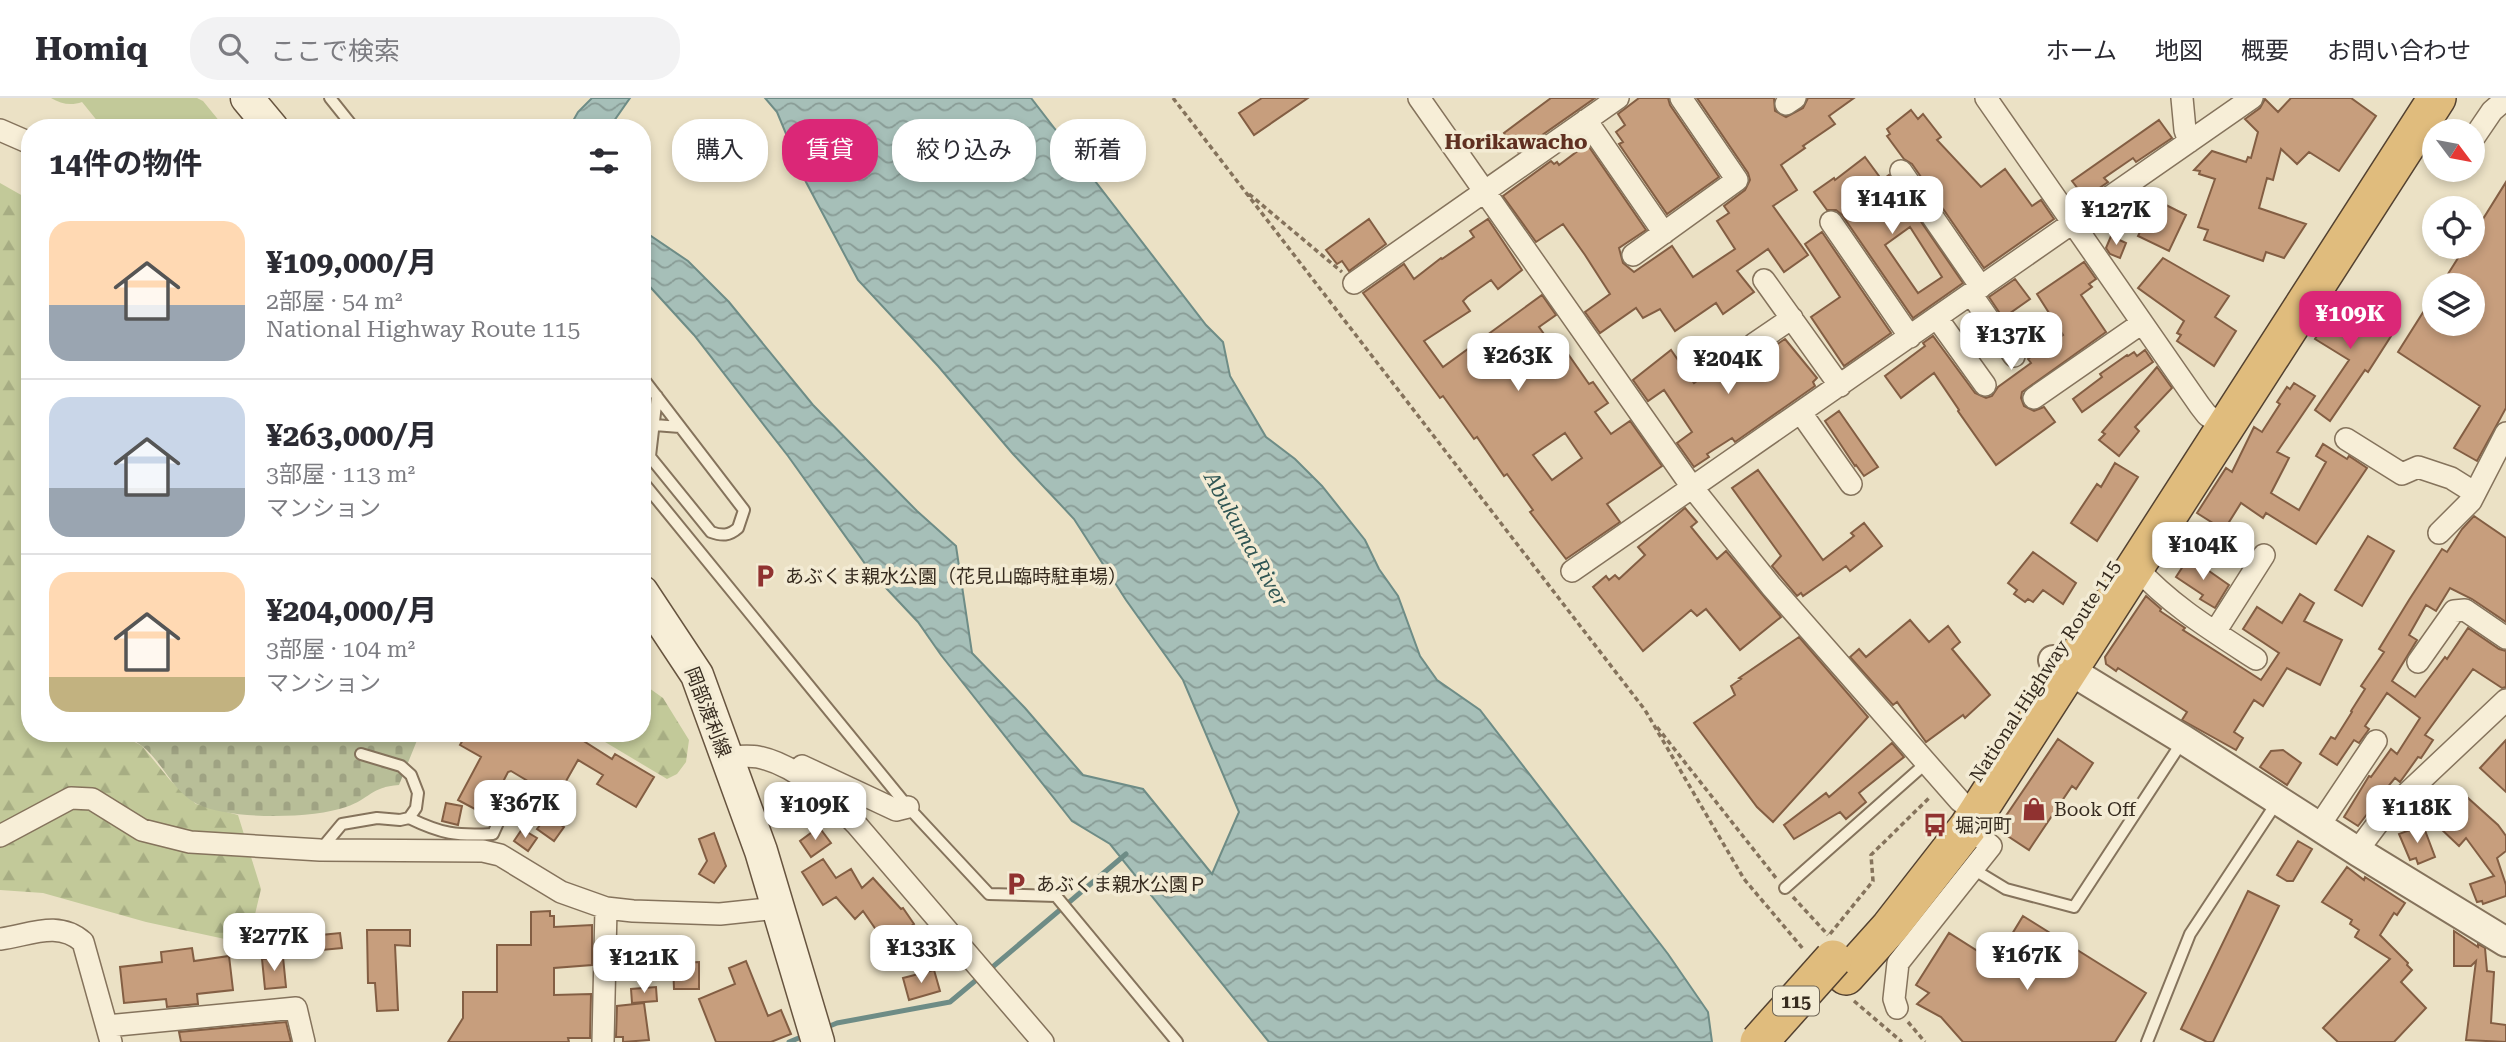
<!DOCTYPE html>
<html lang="ja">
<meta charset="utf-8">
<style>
:root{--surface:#fff;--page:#f2f2f3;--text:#2b2b33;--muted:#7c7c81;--line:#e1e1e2;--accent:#db2777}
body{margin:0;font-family:"Roboto Serif","Noto Sans JP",serif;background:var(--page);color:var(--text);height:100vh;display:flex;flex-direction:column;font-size:26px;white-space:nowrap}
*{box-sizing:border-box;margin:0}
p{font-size:23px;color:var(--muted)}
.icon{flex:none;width:38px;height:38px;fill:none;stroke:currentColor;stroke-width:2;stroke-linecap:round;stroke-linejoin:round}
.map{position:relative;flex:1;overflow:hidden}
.details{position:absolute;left:21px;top:21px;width:630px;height:623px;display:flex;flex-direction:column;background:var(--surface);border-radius:28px;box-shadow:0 4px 10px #0003}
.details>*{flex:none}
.hud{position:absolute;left:672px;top:21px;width:665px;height:63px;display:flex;gap:14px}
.needle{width:46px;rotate:122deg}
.tools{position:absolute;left:2422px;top:21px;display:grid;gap:14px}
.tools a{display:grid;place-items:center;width:63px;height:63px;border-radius:50%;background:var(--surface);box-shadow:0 4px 10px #0003;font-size:35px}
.price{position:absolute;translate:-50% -60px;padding:0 16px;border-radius:14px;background:#fff;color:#222;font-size:23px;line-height:46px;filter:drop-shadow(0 2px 4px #0008)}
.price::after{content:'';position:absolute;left:50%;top:42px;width:21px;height:16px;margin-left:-10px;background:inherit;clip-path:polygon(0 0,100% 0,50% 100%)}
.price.active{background:var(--accent);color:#fff}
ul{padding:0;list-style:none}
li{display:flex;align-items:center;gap:21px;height:175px;padding:0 28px}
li+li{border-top:2px solid var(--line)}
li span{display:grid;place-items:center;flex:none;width:196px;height:140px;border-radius:21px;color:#555}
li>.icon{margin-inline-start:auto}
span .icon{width:84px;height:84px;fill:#fffc;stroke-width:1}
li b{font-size:30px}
h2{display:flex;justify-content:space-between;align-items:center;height:84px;padding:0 28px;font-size:30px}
.tag{padding:0 24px;border-radius:28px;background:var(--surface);box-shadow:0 4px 10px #0003;font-size:24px;line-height:63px}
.tag.active{background:var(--accent);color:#fff}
header{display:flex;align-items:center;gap:42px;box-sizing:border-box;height:98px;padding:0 35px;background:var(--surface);border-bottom:2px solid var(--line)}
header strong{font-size:33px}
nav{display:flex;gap:38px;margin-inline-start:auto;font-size:24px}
.search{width:490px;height:63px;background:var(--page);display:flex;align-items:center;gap:18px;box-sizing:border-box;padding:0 24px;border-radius:28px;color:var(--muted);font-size:26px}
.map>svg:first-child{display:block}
.forest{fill:url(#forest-firs)}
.cemetery{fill:url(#cemetery-stones)}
.pitch{fill:#c2c999}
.water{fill:url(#water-waves);stroke:#6e8c86;stroke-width:2}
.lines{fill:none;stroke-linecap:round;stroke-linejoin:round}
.stream{stroke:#6e8c86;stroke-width:5}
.building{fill:#c79e7d;stroke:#835e43;stroke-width:2;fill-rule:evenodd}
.service-casing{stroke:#85735c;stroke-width:14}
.minor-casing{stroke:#85735c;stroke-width:24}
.tertiary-casing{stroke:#85735c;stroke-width:32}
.secondary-casing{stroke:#67543f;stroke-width:35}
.trunk-casing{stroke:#534130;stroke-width:40}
.path{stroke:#85735c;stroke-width:3.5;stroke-dasharray:5 3.5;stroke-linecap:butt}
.service{stroke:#f7eed7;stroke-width:10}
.minor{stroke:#f7eed7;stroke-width:21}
.tertiary{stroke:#f7eed7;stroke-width:28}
.secondary{stroke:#f7eed7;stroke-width:32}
.trunk{stroke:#e0bc7d;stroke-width:37}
.trunk-bridge-casing{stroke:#534130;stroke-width:40;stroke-linecap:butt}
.trunk-bridge{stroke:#e0bc7d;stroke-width:37}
.labels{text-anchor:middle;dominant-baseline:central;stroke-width:7;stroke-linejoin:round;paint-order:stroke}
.shield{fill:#f3ebd4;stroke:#6f6555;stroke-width:2}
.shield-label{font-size:18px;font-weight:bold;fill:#362b1f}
.poi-label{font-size:19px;fill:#362b1f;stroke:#f3ebd4;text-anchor:start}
.street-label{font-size:19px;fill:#362b1f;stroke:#f3ebd4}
.neighbourhood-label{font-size:21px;font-weight:bold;fill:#603021;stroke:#f3ebd4}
.water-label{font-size:21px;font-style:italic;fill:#2f5553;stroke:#f3ebd4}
</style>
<header>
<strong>Homiq</strong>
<div class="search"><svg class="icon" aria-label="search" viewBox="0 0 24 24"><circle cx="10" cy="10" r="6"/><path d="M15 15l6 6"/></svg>ここで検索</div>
<nav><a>ホーム</a><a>地図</a><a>概要</a><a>お問い合わせ</a></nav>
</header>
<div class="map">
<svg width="2506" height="944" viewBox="0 0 2506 944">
<defs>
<pattern id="forest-firs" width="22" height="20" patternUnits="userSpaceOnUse" patternTransform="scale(1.75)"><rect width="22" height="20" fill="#c2c999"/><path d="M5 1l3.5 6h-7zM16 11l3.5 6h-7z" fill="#a7ad83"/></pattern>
<pattern id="cemetery-stones" width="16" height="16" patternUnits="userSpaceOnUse" patternTransform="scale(1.75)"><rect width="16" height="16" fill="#b8be98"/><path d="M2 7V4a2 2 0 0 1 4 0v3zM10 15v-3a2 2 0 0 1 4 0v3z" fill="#9fa383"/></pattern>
<pattern id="water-waves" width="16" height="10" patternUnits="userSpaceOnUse" patternTransform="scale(1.75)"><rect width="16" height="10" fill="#a6bfb8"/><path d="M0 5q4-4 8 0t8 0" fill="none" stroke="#889b95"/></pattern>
</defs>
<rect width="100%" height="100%" fill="#ebe1c5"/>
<path class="forest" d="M0,85L30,102V635H118L142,648L170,682L196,706L238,717L261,791L248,846L146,824L43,795L0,792Z
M642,585L663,600L689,642L686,664L677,676L667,681L590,635H642Z"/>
<path class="cemetery" d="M118,635H420L399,687C370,689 370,701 346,709C312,721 230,722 197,706C173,694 162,663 142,648C135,642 125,639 118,635Z"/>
<path class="pitch" d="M51,0H197L203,3L225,30H103L82,4C71,8 61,6 51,0Z"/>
<path class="water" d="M592,0H630L609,30H569L578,14Z
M765,0H1031L1206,227L1223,244L1230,278L1266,339L1295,361L1322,388L1365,442L1379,471L1398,498L1420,558L1437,582L1480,612L1668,856L1708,914L1712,944H1269L1110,746L1072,723L941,557L918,524L871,474L788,358L694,237L642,180V132L688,163L729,204L813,307L917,413L956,448L972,555L1025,610L1083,677L1143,691L1212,776L1239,714L1183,582L1126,502L1074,421L1013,356L938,268L858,182L806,84L777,14Z"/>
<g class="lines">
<path class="stream" d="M989,872L1126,756
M825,930L837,925L950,904L981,878
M789,944L806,937"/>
</g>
<path class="building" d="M1262,0H1308L1254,37L1239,15Z
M1551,0H1595L1518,54L1504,35Z
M1639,0H1668L1670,7L1719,79L1667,116L1619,46L1623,44L1616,34L1625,27L1618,16Z
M1697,0H1774L1775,13L1786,19L1803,10L1808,0H1854L1829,18L1835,26L1803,48L1805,50L1781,67L1797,92L1773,108L1808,157L1784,174L1768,151L1737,173L1754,194L1723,216L1716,205L1675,233L1660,211L1643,220L1636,210L1600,235L1585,214L1610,196L1585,157L1563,126L1536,144L1503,98L1551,63L1554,66L1557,64L1559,67L1587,46L1646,132L1619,150L1623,165L1634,174L1672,148L1693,179L1735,151L1717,123L1729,115L1724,108L1745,92L1750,82L1748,75Z
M2291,0H2351L2376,18L2339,73L2309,54L2297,66L2281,51L2273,82L2267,80L2259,110L2306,126L2284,160L2266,154L2263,163L2204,142L2208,132L2198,129L2215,81L2199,76L2200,73L2194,72L2212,53L2246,64L2248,59L2251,60L2258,34L2245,21L2260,10L2265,1L2278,14Z
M1911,12L1918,21L1923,16L1941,39L1937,42L1981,89L2005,71L2032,108L2041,102L2054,121L1984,170L1912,66L1904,61L1887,38L1890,36L1887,31Z
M2159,22L2172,40L2136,64L2133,60L2104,80L2108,84L2085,100L2072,83Z
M1865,59L1882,82L1889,77L1963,185L1913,220L1842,117L1836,112H1827L1814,94L1834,80L1835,82ZM1910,129L1942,179L1918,195L1885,147Z
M2506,84V310L2477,363L2454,350L2480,308L2398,254L2434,197V226H2473V187H2441L2465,149H2473V137Z
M2162,105L2186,117L2169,153L2138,138L2152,109L2159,112Z
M1369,121L1386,146L1349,173L1342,163L1337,166L1326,152Z
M1488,121L1522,172L1498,191L1491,182L1467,199L1463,203L1470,213L1424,243L1443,269L1542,197L1556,217L1539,229L1559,257L1566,253L1589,286L1593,284L1608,305L1595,314L1611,336L1630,323L1662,368L1607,406L1620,424L1566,461L1530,414L1533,412L1507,376L1504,378L1477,339L1474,341L1443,298L1440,300L1363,195L1404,166L1414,181L1441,160L1442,161L1474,139L1470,133ZM1565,335L1582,360L1552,382L1533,357Z
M1822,134L1891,235L1844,268L1811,219L1840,199L1805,146Z
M2111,138L2126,145L2120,160L2110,156L2106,150Z
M2163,160L2229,198L2215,219L2236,233L2214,268L2177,243L2181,237L2177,235L2184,223L2138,190Z
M2084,164L2096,181L2089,186L2092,189L2081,197L2106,234L2022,294L2021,300L2024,308L2034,313L2044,309L2055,324L1996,367L1958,313L1959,312L1934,275L1901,300L1885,278L1925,248L1923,245L1933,238L1975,295L1986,300L1992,298L1998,289L2031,265L2028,261L2063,237L2037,196Z
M2015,181L2030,201L2003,220L1989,199Z
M2339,202L2393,235L2368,274L2365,272L2330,323L2315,312L2349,262L2315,241Z
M1978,228L1990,246L1978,255L1966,238Z
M1785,241L1817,280L1813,284L1815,288L1735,344L1732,340L1707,356L1709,359L1694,369L1677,345L1692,334L1664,292L1648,303L1633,282L1671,252L1694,285L1705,277L1709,282L1743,260L1746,264L1761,257Z
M2145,252L2153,264L2082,314L2073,301L2102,279L2100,276L2127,257L2128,258L2134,254L2137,258Z
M2157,269L2172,290L2135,329L2139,333L2119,358L2099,342L2105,336L2102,334Z
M2294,285L2315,298L2277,354L2289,360L2271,395L2299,412L2326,364L2316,358L2323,346L2347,361L2349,358L2367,370L2316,446L2266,415L2263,420L2241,405L2224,432L2197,415L2226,370L2232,374L2254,329L2262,334L2280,306L2277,304L2287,289L2290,291Z
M1839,313L1878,369L1864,378L1856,367L1855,368L1825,323Z
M2115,365L2138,379L2097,443L2071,425L2097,386L2101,389Z
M1758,372L1823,462L1854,438L1851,435L1864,425L1882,448L1850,473L1846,468L1803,498L1801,495L1797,498L1772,468L1781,458L1732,390Z
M1685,410L1697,424L1691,429L1717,461L1726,453L1781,519L1740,552L1706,511L1697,518L1691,512L1643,553L1593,489L1606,478L1609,482L1615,477L1619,481L1645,457L1638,449Z
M2474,418L2506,440V524L2472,501L2450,490L2436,513L2426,507L2409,537L2417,542L2392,583L2415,599L2445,559L2447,561L2468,530L2499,551L2506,553V589L2502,590L2473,571L2425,637L2433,642L2421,660L2418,659L2400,684L2395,680L2390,686L2358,728L2344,719L2369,678L2371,679L2391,651L2397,656L2420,620L2387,595L2365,628L2369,631L2367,634L2359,645L2354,642L2337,667L2320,656L2331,639L2335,641L2352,614L2351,613L2365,591L2361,588L2384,554L2379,551L2409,502L2442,451L2447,454L2462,431Z
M2368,438L2394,453L2362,508L2335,492Z
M2033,454L2076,485L2063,506L2043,492L2033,504L2028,501L2025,504L2014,496L2017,492L2008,485Z
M2189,459L2229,487L2215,510L2200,501L2203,497L2176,479Z
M2300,496L2314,505L2304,523L2342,542L2320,587L2287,570L2263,608L2254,602L2234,634L2243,640L2236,652L2182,622L2187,614L2118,570L2116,573L2106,566L2105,559L2146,498L2161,511L2160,513L2185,530L2183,532L2261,582L2279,555L2243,531L2257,509L2282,525Z
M1910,522L1929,544L1948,528L1960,544L1952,551L1990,597L1965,620L1963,617L1926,644L1897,604L1893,607L1850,559L1859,551L1866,559Z
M1799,539L1868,619L1773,724L1757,709L1694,625L1735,597L1731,588L1741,581L1739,580Z
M467,635H571L612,661L615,656L654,679L636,709L597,686L603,677L578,662L561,692L547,684L543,692L511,673L508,674L486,717L458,702L481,659L460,647Z
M2058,641L2093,665L2076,691L2072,688L2029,752L1997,731Z
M2506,642V694L2480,670Z
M1892,645L1904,659L1859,695L1866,704L1846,721L1840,714L1794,741L1784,727L1826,695L1829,699Z
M2283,652L2301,665L2287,687L2260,669L2271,653Z
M2468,700L2498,727L2506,738V753L2497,760L2506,787V798L2483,806L2482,803L2477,804L2470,786L2494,778L2466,740L2459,748L2439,729Z
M446,705L462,708L458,727L442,723Z
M547,718L564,729L554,743L537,731Z
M2423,727L2435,759L2418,766L2416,760L2410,762L2399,736Z
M819,729L831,745L811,759L800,743Z
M522,731L537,740L528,753L514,743Z
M714,735L726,768L714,785L699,776L707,763L699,741Z
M2298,743L2312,751L2293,783H2287L2277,777Z
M823,761L836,780L851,771L862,790L873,780L901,811L903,810L914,826L886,846L863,813L855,821L836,799L823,807L802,774Z
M2347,769L2364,782L2365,779L2405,805L2397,817L2394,815L2380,837L2408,865L2407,867L2412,872L2401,884L2426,910L2394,944H2338L2323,930L2390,861L2355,839L2359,832L2350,826L2352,822L2322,804Z
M2248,793L2279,808L2213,944H2207L2181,931Z
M550,813V818H554V829L592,827V867L554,870V897L591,896L590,940H568L569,944H448L463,920V894H497V847H531V814Z
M2023,818L2146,895L2115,944H1963L1941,919L1917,906L1929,895L1916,887L1949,835L1995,864Z
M367,832H410V848L395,847L398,912L377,913L375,885H368Z
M2454,833L2478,849V846L2485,850L2487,873L2494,874L2491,925L2506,927V944L2466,942L2476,863L2471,868H2454Z
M340,835L342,850L322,852L321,837Z
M192,850L194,863L229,858L233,892L197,896L198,906L167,909L166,901L124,905L120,869L162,864L161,854Z
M283,859L286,889L265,891L262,861Z
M746,863L768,918L781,912L791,936L771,944H716L699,901L735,886L729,870Z
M699,864V891H674L673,865Z
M934,872L940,893L909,902L903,880Z
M656,889L657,903L632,905L631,891Z
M644,905L649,942L623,944V939H616L617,908Z
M286,924L291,944H181L179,934Z"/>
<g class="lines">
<g class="service-casing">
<path id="service" d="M330,0L354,30
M642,279L744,412L738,430C729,438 722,438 711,434L642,349
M642,326L680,329
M650,358L657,298
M642,383L908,709L989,796L1056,798L1177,944
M409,720C442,736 456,738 493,736L502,716
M322,750L342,726L377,720L400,722L409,720L416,710L418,695L411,677L401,668L361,656
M1973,771L2006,791L2074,809L2182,644
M1785,790L1925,666
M2147,944L2190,836L2277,704"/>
</g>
<g class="minor-casing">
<path id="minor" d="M1419,0L1692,389L1771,488L1960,703
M1986,0L2200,308L2207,317L2226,329
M2182,0L2185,32L2189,44
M1786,6L1795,0
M1586,22L1664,135
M0,32L30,45
M2475,38L2492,13L2506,1
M1901,73L1981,189
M1831,124L1910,239
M1633,157L1737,82L1681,0
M1764,182L1840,288
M1354,185L1618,0
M1971,196L2014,258
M1937,220L1985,287
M1754,246L1792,220
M2034,300L2142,225
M1801,315L1851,386
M2346,341L2402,376L2418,369L2451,380L2475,395
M2439,435L2471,403L2506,335
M2136,469C2170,507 2213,533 2256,561
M1572,473L2252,0
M2215,534L2264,457
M2418,564L2454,513L2465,512L2506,540
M725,659C736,659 748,657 758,659C797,667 830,700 856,726L1043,944
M802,668L896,712L908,709
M2319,728L2376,643
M0,738L71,700L92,701L142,732L190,744L320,752L483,753L500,757L561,794L606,810L633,813L720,816L777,810
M2357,753L2384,717L2506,602
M0,841C30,837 58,822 83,844L111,944
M1897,910L1894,901L1898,865L1991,748L1968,729
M107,928L296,910L304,944
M603,944L606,810"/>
</g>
<g class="tertiary-casing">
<path id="tertiary" d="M2053,562L2184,642L2357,753L2506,844"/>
</g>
<g class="secondary-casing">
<path id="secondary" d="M247,0L272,30
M642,494L697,577L761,753L818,944"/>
</g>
<g class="trunk-casing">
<path id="trunk" d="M1846,878L1890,829L1968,729L2437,0"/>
</g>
<path class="path" d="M1173,0L1645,612L1744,781L1804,852
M1249,96L1342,174
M1657,629L1776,780
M1793,799L1828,837
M1830,836L1873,783L1871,757L1931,698
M1854,903L1902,944
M1908,924L1925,944"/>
<use href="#service" class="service"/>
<use href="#minor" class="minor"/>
<use href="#tertiary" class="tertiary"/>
<use href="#secondary" class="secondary"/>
<use href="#trunk" class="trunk"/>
<g class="trunk-bridge-casing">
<path id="trunk-bridge" d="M1759,944L1833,861"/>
</g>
<use href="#trunk-bridge" class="trunk-bridge"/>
</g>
<defs>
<g id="parking-bare" transform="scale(1.89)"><path d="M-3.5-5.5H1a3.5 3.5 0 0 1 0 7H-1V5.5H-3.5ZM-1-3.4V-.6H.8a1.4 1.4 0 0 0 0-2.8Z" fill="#903230" stroke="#f3ebd4" stroke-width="2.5" paint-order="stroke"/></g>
<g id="shop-bare" transform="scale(1.89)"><path d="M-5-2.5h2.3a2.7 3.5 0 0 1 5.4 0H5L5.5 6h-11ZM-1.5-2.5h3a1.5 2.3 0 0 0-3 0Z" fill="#903230" stroke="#f3ebd4" stroke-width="2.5" paint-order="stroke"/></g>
<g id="bus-bare" transform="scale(1.89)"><path d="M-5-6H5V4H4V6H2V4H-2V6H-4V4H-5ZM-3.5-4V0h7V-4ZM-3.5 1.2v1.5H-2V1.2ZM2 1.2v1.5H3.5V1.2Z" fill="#903230" stroke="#f3ebd4" stroke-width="2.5" paint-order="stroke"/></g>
</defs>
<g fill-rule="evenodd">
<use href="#parking-bare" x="765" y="478"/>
<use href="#shop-bare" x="2034" y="711"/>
<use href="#bus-bare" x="1935" y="727"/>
<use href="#parking-bare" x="1016" y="786"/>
</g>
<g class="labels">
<rect class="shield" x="1773" y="888.5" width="46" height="29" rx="5"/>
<g class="shield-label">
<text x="1796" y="903">115</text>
</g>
<g class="poi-label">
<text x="785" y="478">あぶくま親水公園（花見山臨時駐車場）</text>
<text x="2054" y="711">Book Off</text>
<text x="1955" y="727">堀河町</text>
<text x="1036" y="786">あぶくま親水公園Ｐ</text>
</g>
<g class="street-label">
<text transform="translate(2045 573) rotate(-57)">National Highway Route 115</text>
<text transform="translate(708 614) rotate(69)">岡部渡利線</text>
</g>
<g class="neighbourhood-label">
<text x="1516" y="44">Horikawacho</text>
</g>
<g class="water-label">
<text transform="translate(1246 441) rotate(61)">Abukuma River</text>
</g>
</g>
</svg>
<div class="tools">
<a><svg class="needle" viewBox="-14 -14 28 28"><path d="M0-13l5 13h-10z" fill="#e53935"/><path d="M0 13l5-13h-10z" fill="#7c7c81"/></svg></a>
<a><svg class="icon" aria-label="locate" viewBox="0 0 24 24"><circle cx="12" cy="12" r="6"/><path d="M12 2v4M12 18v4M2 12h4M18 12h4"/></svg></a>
<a><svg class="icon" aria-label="layers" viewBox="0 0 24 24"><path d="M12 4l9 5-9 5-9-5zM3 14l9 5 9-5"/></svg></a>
</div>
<b class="price" style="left:1892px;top:138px">¥141K</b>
<b class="price" style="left:2116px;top:149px">¥127K</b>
<b class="price active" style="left:2350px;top:253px">¥109K</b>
<b class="price" style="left:2011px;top:274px">¥137K</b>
<b class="price" style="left:1518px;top:295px">¥263K</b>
<b class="price" style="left:1728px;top:298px">¥204K</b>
<b class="price" style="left:2203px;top:484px">¥104K</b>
<b class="price" style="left:525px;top:742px">¥367K</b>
<b class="price" style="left:815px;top:744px">¥109K</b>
<b class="price" style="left:2417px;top:747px">¥118K</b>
<b class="price" style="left:274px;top:875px">¥277K</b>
<b class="price" style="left:921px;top:887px">¥133K</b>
<b class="price" style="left:2027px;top:894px">¥167K</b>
<b class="price" style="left:644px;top:897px">¥121K</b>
<div class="hud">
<a class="tag">購入</a>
<a class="tag active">賃貸</a>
<a class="tag">絞り込み</a>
<a class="tag">新着</a>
</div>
<section class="details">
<h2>14件の物件<svg class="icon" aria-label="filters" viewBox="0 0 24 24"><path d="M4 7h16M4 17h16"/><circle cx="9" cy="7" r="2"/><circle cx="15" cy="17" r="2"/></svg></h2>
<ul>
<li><span style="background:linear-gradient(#ffd9b3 60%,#9aa5b1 0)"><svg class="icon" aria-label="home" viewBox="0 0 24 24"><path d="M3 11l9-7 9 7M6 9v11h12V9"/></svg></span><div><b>¥109,000/月</b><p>2部屋 · 54 m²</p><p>National Highway Route 115</p></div></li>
<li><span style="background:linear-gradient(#c9d6e8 65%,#9aa5b1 0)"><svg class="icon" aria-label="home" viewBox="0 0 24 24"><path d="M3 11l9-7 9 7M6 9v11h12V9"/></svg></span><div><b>¥263,000/月</b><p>3部屋 · 113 m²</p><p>マンション</p></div></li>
<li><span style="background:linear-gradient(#ffd9b3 75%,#c2b280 0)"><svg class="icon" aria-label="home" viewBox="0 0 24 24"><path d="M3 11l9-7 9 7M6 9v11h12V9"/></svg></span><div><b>¥204,000/月</b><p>3部屋 · 104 m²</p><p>マンション</p></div></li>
</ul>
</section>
</div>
